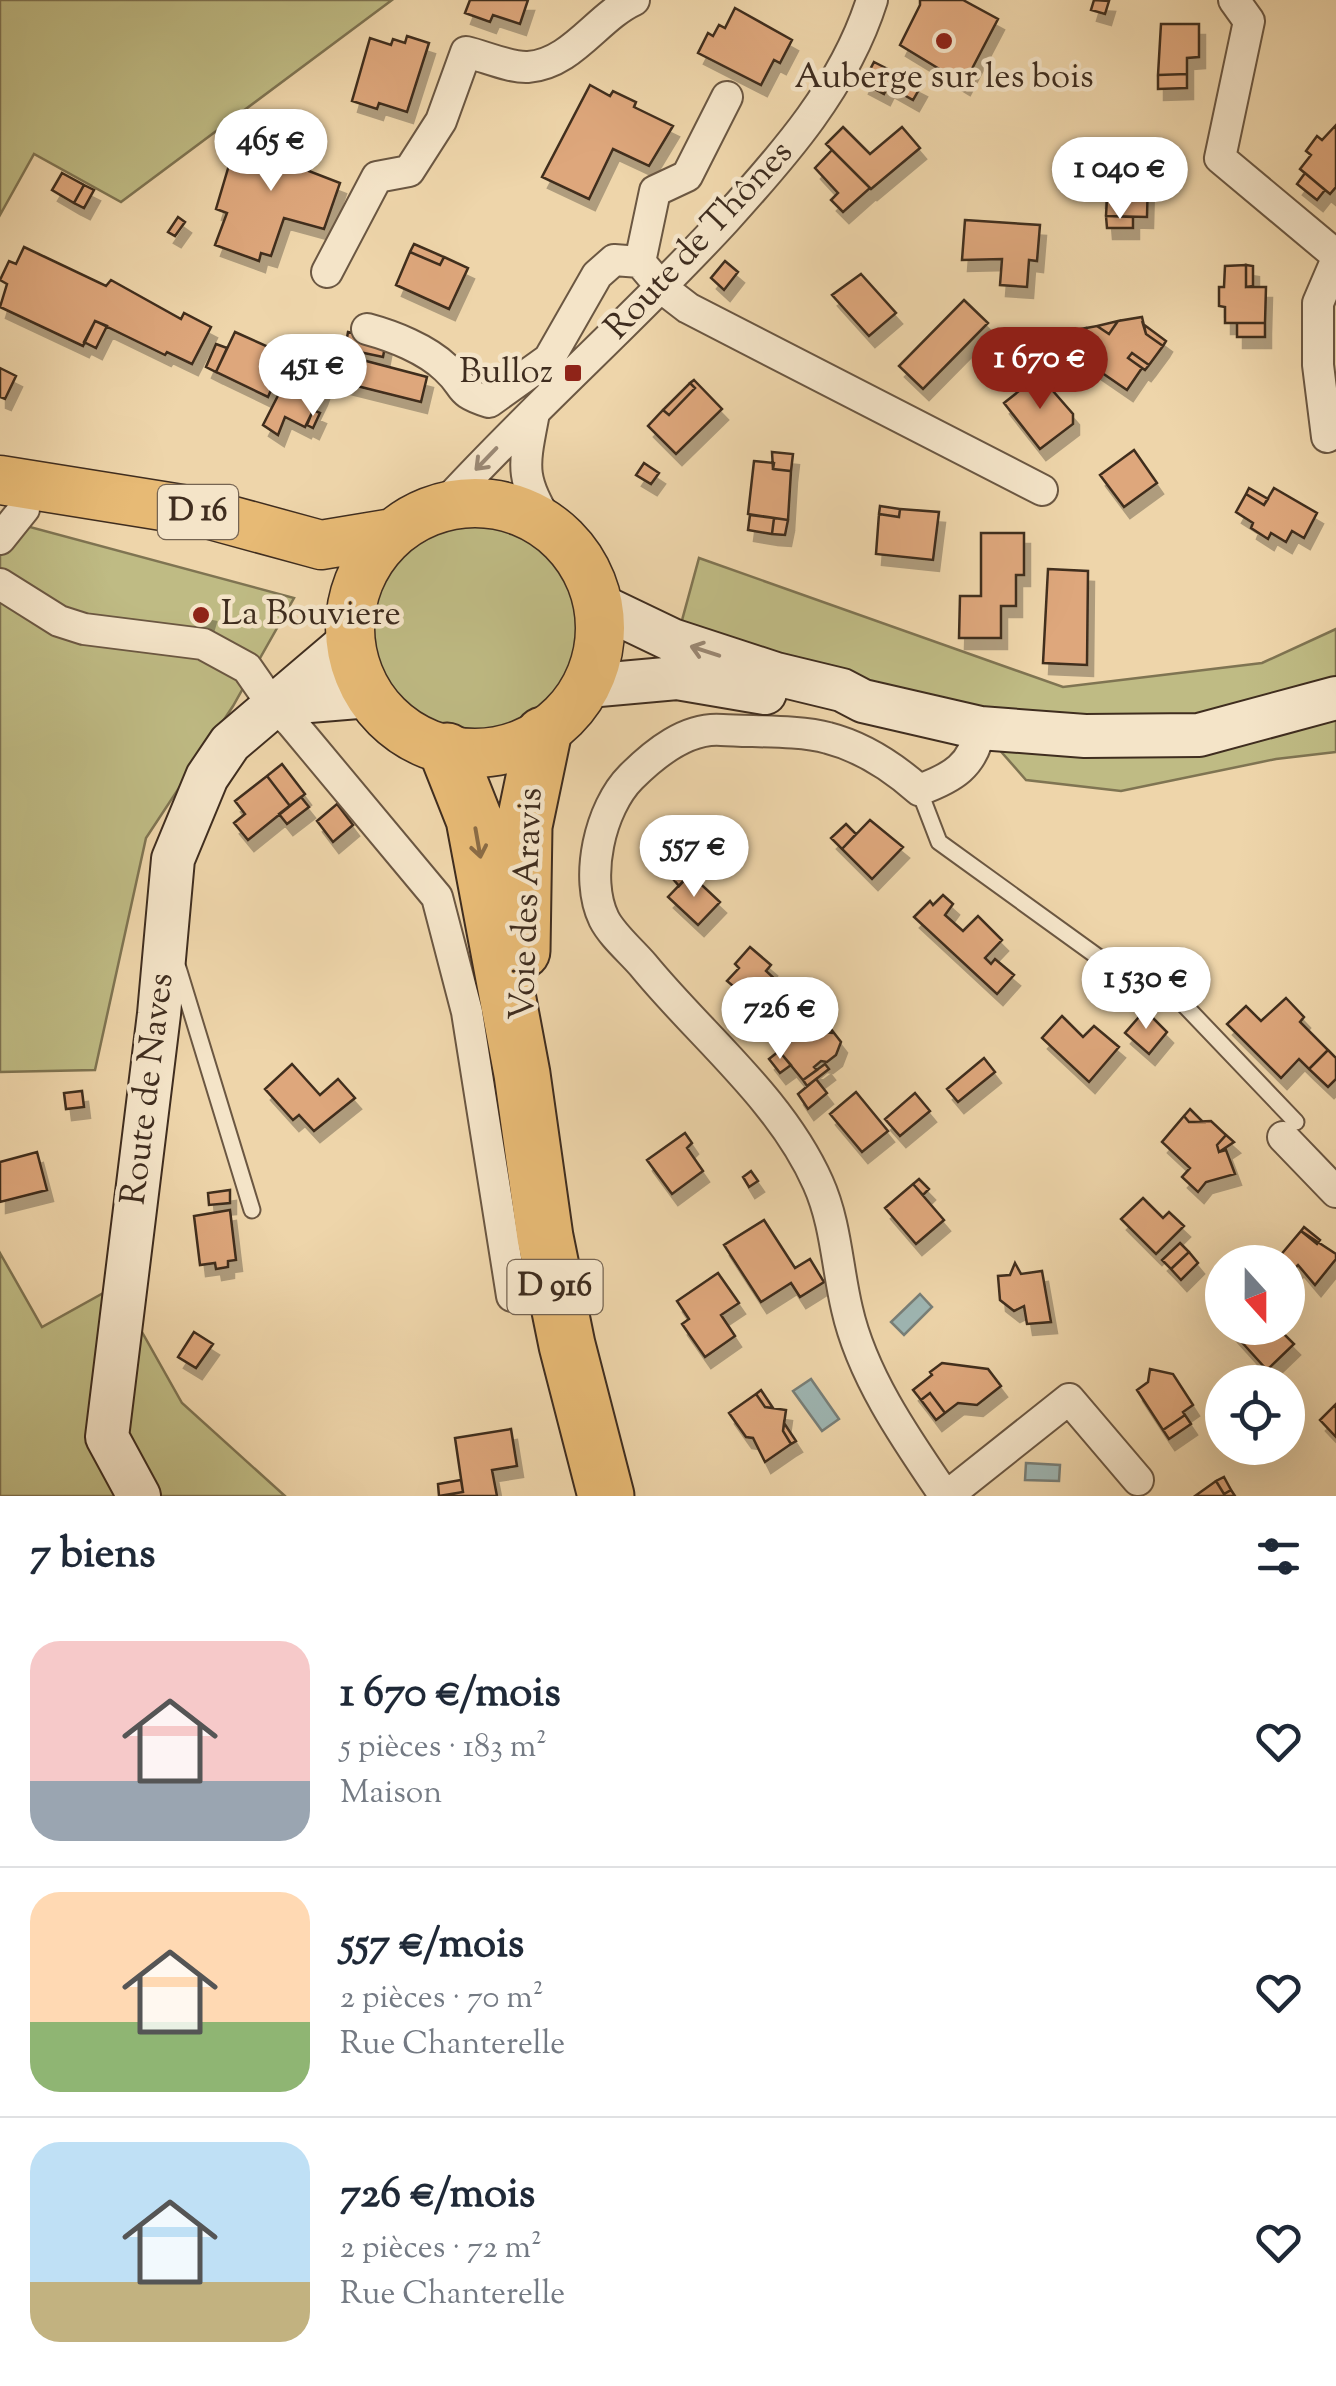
<!DOCTYPE html>
<html lang="fr">
<meta charset="utf-8">
<style>
:root{--surface:#fff;--page:#f6f6f7;--text:#1f2937;--muted:#747a83;--line:#e0e1e3;--accent:#8f2418}
body{margin:0;font-family:"Sorts Mill Goudy",serif;background:var(--page);color:var(--text);height:100vh;display:flex;flex-direction:column;font-size:38px;white-space:nowrap}
*{box-sizing:border-box;margin:0}
p{font-size:32px;color:var(--muted)}
.icon{flex:none;width:55px;height:55px;fill:none;stroke:currentColor;stroke-width:2;stroke-linecap:round;stroke-linejoin:round}
.map{position:relative;height:1496px;overflow:hidden}
.details{display:flex;flex-direction:column;background:var(--surface);flex:1}
.details>*{flex:none}
.needle{width:65px;rotate:159deg}
.tools{position:absolute;left:1205px;top:1245px;display:grid;gap:20px}
.tools a{display:grid;place-items:center;width:100px;height:100px;border-radius:50%;background:var(--surface);box-shadow:0 10px 40px #0002;font-size:50px}
.price{position:absolute;translate:-50% -85px;padding:0 22px;border-radius:35px;background:#fff;color:#222;font-size:32px;line-height:65px;filter:drop-shadow(0 2px 5px #0008)}
.price::after{content:'';position:absolute;left:50%;top:60px;width:30px;height:22px;margin-left:-15px;background:inherit;clip-path:polygon(0 0,100% 0,50% 100%)}
.price.active{background:var(--accent);color:#fff}
ul{padding:0;list-style:none}
li{display:flex;align-items:center;gap:30px;height:250px;padding:0 30px}
li+li{border-top:2px solid var(--line)}
li span{display:grid;place-items:center;flex:none;width:280px;height:200px;border-radius:30px;color:#555}
li>.icon{margin-inline-start:auto}
span .icon{width:120px;height:120px;fill:#fffc;stroke-width:1}
li b{font-size:42px}
h2{display:flex;justify-content:space-between;align-items:center;height:120px;padding:0 30px;font-size:42px}
.map>svg:first-child{display:block}
.green{fill:#bfbb84;stroke:#7f7452;stroke-width:2.5}
.water{fill:#9eb6b3;stroke:#787f78;stroke-width:2.5}
.building{fill:#dea77c;stroke:#3f2d1f;stroke-width:2.5;filter:url(#shadow)}
.lines{fill:none;stroke-linecap:round;stroke-linejoin:round}
.lane-casing{stroke:#6b5742;stroke-width:19}
.street-casing{stroke:#6b5742;stroke-width:34}
.secondary-casing{stroke:#3f2d1f;stroke-width:46}
.primary-casing{stroke:#3f2d1f;stroke-width:51}
.highway-casing{stroke:#3f2d1f;stroke-width:59}
.lane{stroke:#f4e4c8;stroke-width:15}
.street{stroke:#f4e4c8;stroke-width:30}
.secondary{stroke:#f4e4c8;stroke-width:42}
.primary{stroke:#e7ba75;stroke-width:48}
.highway{stroke:#e7ba75;stroke-width:55}
.oneway{stroke:#9a8874}
.oneway2{stroke:#8b6c46}
.poi-dot{fill:#8f2418;stroke:#f4e4c8;stroke-width:4}
.labels{text-anchor:middle;dominant-baseline:central;stroke-width:9;stroke-linejoin:round;paint-order:stroke}
.shield{fill:#f4e4c8;stroke:#756452;stroke-width:2.5}
.shield-label{font-size:32px;font-weight:bold;fill:#3f2d1f}
.poi-label{font-size:35px;fill:#3f2d1f;stroke:#f4e4c8}
.street-label{font-size:35px;fill:#3f2d1f;stroke:#f4e4c8}
</style>
<div class="map">
<svg width="1336" height="1496" viewBox="0 0 1336 1496">
<defs>
<filter id="shadow"><feDropShadow dx="6" dy="11" stdDeviation="0" flood-color="#0004"/></filter>
</defs>
<rect width="100%" height="100%" fill="#eed5aa"/>
<filter id="stains"><feTurbulence type="fractalNoise" baseFrequency=".002" numOctaves="4"/><feColorMatrix values="0 0 0 0 .2 0 0 0 0 .09 0 0 0 0 .02 0 0 0 .5 -.17"/></filter>
<radialGradient id="worn" r=".72"><stop offset=".6" stop-color="#630" stop-opacity="0"/><stop offset="1" stop-color="#630" stop-opacity=".3"/></radialGradient>
<path class="green" d="M0,0H392L121,202L34,154L0,215Z
M0,519L294,598L233,706L146,838L95,1070L0,1072Z
M372 629a103 103 0 1 1 206 0a103 103 0 1 1-206 0Z
M699,558L1063,687L1262,663L1336,629V752L1276,759L1121,791L1026,780L968,714L681,624Z
M0,1253L42,1327L116,1286L182,1403L285,1496H0Z"/>
<path class="water" d="M920,1294L932,1307L904,1335L891,1322Z
M811,1379L839,1419L822,1431L793,1391Z
M1026,1463L1060,1465L1059,1481L1025,1480Z"/>
<path class="building" d="M470,0H528L520,24L493,15L490,22L465,13Z
M920,0H963L998,19L964,84L900,45L920,5Z
M1094,0L1109,1L1105,14L1091,10Z
M735,8L792,40L780,63L774,60L761,85L698,53L708,33L713,36L719,25L725,28Z
M1161,24H1199V57L1187,58V74L1158,75Z
M407,36L429,43L407,112L379,103L377,109L352,101L370,38L391,45L393,39L405,43Z
M874,62L921,86L913,100L888,86L884,94L863,83Z
M1187,74V88L1158,89V75Z
M590,85L610,96L613,91L636,102L634,107L673,126L649,166L613,149L589,199L542,177Z
M258,124L309,144L301,168L340,183L324,229L284,218L271,256L261,253L259,261L215,245L227,213L216,209L232,155L245,159Z
M1336,125V187L1330,194L1300,169L1311,155L1306,151L1317,136L1322,140Z
M843,127L870,154L902,127L920,148L871,189L826,144Z
M832,150L870,188L843,212L831,200L838,193L815,168Z
M1107,157H1127V178H1148L1147,217L1106,216L1107,198L1100,197L1101,178H1107Z
M1127,157H1134V178H1127Z
M62,173L84,185L74,203L52,190Z
M1305,173L1325,190L1317,200L1297,184Z
M84,185L94,190L84,208L74,203Z
M1106,216L1133,217V228H1107Z
M178,217L185,222L175,236L168,232Z
M965,220L1040,225L1037,261L1029,260L1027,287L1000,285L1002,259L962,260Z
M414,244L444,257L440,265L410,252Z
M24,247L106,286L111,280L181,319L184,313L211,327L192,364L167,352L165,355L95,321L83,346L0,307L7,284L0,280L9,261L16,264Z
M410,252L440,265L444,257L468,268L449,309L396,285Z
M725,261L738,272L724,290L711,278Z
M1246,265L1253,266V286L1246,287Z
M1246,265V287H1266L1265,323H1225V307L1219,306V287H1224L1225,266Z
M861,274L896,313L869,336L832,295Z
M964,300L988,323L923,389L899,366Z
M1142,317L1146,334L1163,346L1149,365L1132,353L1128,358L1142,368L1127,390L1079,357L1077,342L1088,340L1086,328L1097,326L1109,334L1118,321Z
M95,321L107,326L96,348L84,342Z
M1118,321L1109,334L1097,326Z
M1237,323H1265V337H1237Z
M1143,324L1166,341L1163,346L1146,334Z
M1086,328L1088,340L1077,342L1075,330Z
M235,332L286,355L268,397L216,372Z
M348,332L386,341L383,357L345,349Z
M216,344L227,348L216,372L206,367Z
M1132,353L1149,365L1145,370L1128,358Z
M351,357L427,377L421,402L345,383Z
M296,360L328,375L321,394L287,378Z
M0,368L16,376L5,399L0,397Z
M1039,375L1073,414V424L1040,449L1004,403Z
M287,378L321,394L305,427L285,417L278,435L263,425Z
M694,380L722,409L676,454L648,426L663,410L669,415L695,388L690,383Z
M690,383L695,388L669,415L663,410Z
M313,410L320,413L313,428L307,425Z
M1134,450L1157,483L1124,507L1100,475Z
M772,452L793,454L791,471L773,469Z
M754,461L774,463L773,469L791,471L788,520L748,514Z
M644,463L659,473L651,484L636,475Z
M1249,488L1268,499L1264,505L1246,494Z
M1274,488L1317,513L1304,538L1292,531L1286,542L1271,533L1268,539L1251,528L1253,523L1236,512L1246,494L1264,505Z
M880,506L900,509L899,517L879,514Z
M900,509L939,512L933,560L876,554L879,514L899,517Z
M750,515L774,518L772,534L748,530Z
M774,518L788,520L785,535L772,534Z
M981,533H1024V575H1016V606H1001V638H959L960,596H981Z
M1048,569L1088,571L1087,665L1043,663Z
M195,608L210,611L207,621L193,618Z
M282,764L305,794L290,806L267,776Z
M267,776L290,806L248,840L234,823L245,814L235,801Z
M301,797L309,807L287,824L279,814Z
M337,804L353,825L333,842L317,821Z
M870,820L903,847L872,879L842,849Z
M846,824L856,834L842,849L831,838Z
M685,869L690,874L679,886L674,880Z
M690,874L720,902L698,925L668,897Z
M943,895L953,904L945,915L963,931L978,916L1002,940L985,958L991,964L995,959L1014,975L997,994L914,917L930,901L933,905Z
M750,947L771,965L766,971L779,983L759,1008L727,981L739,968L735,964Z
M1286,998L1304,1017L1300,1022L1328,1050L1309,1069L1299,1059L1281,1078L1227,1024L1246,1006L1261,1021Z
M1145,1010L1167,1032L1149,1054L1125,1033Z
M1062,1016L1083,1037L1094,1026L1119,1047L1089,1082L1042,1038Z
M822,1017L834,1033L823,1032L815,1022Z
M815,1022L823,1032L834,1033L841,1042L836,1055L827,1062L821,1061L814,1067L817,1070L803,1080L779,1051Z
M1328,1050L1336,1058V1079L1328,1087L1309,1069Z
M779,1051L791,1065L780,1073L769,1059Z
M984,1058L995,1072L958,1102L947,1089Z
M292,1064L320,1095L338,1079L355,1098L314,1131L299,1115L293,1120L265,1089Z
M825,1064L829,1069L807,1086L803,1080Z
M816,1079L827,1093L808,1109L798,1094Z
M82,1091L84,1107L66,1109L64,1093Z
M856,1092L888,1131L862,1152L830,1114Z
M915,1093L930,1111L900,1136L885,1119Z
M1190,1109L1203,1122H1189L1184,1116Z
M1184,1116L1189,1122L1211,1121L1226,1135L1217,1145L1219,1152L1226,1150L1235,1174L1206,1182L1198,1192L1182,1177L1190,1168L1162,1142Z
M685,1133L692,1143L687,1148L703,1171L672,1194L647,1160Z
M1226,1135L1234,1142L1219,1152L1217,1145Z
M37,1152L47,1190L0,1202V1162Z
M751,1171L758,1181L749,1187L743,1177Z
M919,1179L929,1189L923,1195L913,1184Z
M913,1184L944,1220L916,1244L885,1208Z
M230,1190V1203L209,1205L208,1193Z
M1143,1198L1163,1218L1169,1212L1184,1226L1156,1254L1121,1219Z
M230,1210L236,1260L228,1261V1267L216,1269L215,1263L200,1265L194,1216Z
M764,1220L795,1268L810,1259L824,1282L800,1297L791,1283L761,1302L724,1245Z
M1304,1227L1320,1240L1317,1244L1301,1231Z
M1301,1231L1336,1254V1259L1315,1285L1298,1265L1294,1269L1279,1257Z
M1180,1243L1189,1252L1171,1269L1162,1260Z
M1189,1252L1198,1263L1181,1280L1171,1269Z
M1015,1263L1021,1274L1042,1271L1051,1322L1027,1324L1024,1306L1014,1311L1000,1300L998,1276L1010,1275Z
M718,1273L739,1303L721,1315L735,1336L705,1357L682,1324L689,1319L677,1301Z
M1229,1328H1278L1294,1344L1267,1370Z
M194,1332L213,1344L196,1368L178,1357Z
M942,1363L988,1369L1001,1386L977,1405L958,1403L945,1413L930,1393L921,1400L913,1390L932,1375L930,1372Z
M1150,1369L1173,1374L1193,1405L1183,1412L1185,1415L1163,1430L1137,1390L1148,1382Z
M761,1390L773,1408L765,1407L756,1394Z
M930,1393L945,1413L936,1420L921,1400Z
M756,1394L765,1407L786,1410L783,1431L791,1444L765,1462L753,1438L746,1437L729,1413Z
M1336,1404V1437L1320,1420Z
M1185,1415L1191,1424L1169,1439L1163,1430Z
M784,1423L796,1441L791,1444L783,1431Z
M511,1429L517,1466L492,1470L497,1496H439L463,1492L455,1438Z
M1224,1477L1231,1490L1224,1494L1216,1481Z
M461,1480L463,1492L439,1496L438,1484Z
M1216,1481L1224,1494L1231,1490L1235,1496H1195Z"/>
<g class="lines">
<g class="lane-casing">
<path id="lane" d="M919,790L939,842L1141,988L1169,989L1296,1122
M178,968L252,1210"/>
</g>
<g class="street-casing">
<path id="street" d="M1234,0L1249,21L1220,158L1336,255
M640,262L655,191L687,176L727,97
M327,272L377,177L409,171L441,121L466,52C484,56 510,68 528,67C572,64 597,17 634,0
M367,329C393,336 426,349 446,368C468,388 455,391 489,402L549,359L597,275L614,260L640,262L662,288L688,308L1042,490
M534,413C523,470 520,476 550,527
M1327,437L1318,365V303L1336,261
M441,508C532,408 634,319 725,220C784,155 845,86 872,0
M0,539L24,509
M0,584L59,621L84,629L203,644L247,668L272,704L291,722L437,897L467,1012L512,1296
M1283,1137L1336,1192
M945,1496C906,1439 862,1376 847,1309C837,1267 836,1223 818,1183C780,1098 701,1036 643,965C631,951 612,935 604,919C584,878 600,808 631,777C655,753 687,727 722,730C753,732 800,730 828,738C863,747 893,767 919,790C952,778 974,766 980,728
M947,1496L1069,1399L1138,1480"/>
</g>
<g class="secondary-casing">
<path id="secondary" d="M599,605L672,640L776,674L842,690L863,701L980,728L1085,736L1199,735L1336,698
M588,686L677,678L765,693
M273,704L370,696
M139,1496L107,1437L159,1014L173,859L207,777L230,743L350,641"/>
</g>
<g class="primary-casing">
<path id="primary" d="M0,480L200,512L321,545L393,533
M350 628a125 125 0 1 1 250 0a125 125 0 1 1-250 0Z"/>
</g>
<g class="highway-casing">
<path id="highway" d="M447,751L474,819L522,1074L545,1237L567,1345L606,1496
M522,951L524,826L543,735"/>
</g>
<use href="#lane" class="lane"/>
<use href="#street" class="street"/>
<use href="#secondary" class="secondary"/>
<use href="#primary" class="primary"/>
<use href="#highway" class="highway"/>
</g>
<defs><path id="oneway-shaft" d="M-6 0H5M1.5-3L5.5 0L1.5 3" fill="none" stroke-width="1.6" stroke-linecap="round" stroke-linejoin="round" transform="scale(2.5)"/></defs>
<g class="oneway">
<use href="#oneway-shaft" transform="translate(486 459) rotate(134)"/>
<use href="#oneway-shaft" transform="translate(705 651) rotate(-162)"/>
</g>
<use class="oneway2" href="#oneway-shaft" transform="translate(478 843) rotate(80)"/>
<g class="poi-dot">
<circle cx="944" cy="41" r="10"/>
<rect x="563" y="363" width="20" height="20" rx="5"/>
<circle cx="201" cy="615" r="10"/>
</g>
<g class="labels">
<g class="shield">
<rect x="158" y="485" width="80" height="54" rx="8"/>
<rect x="507.5" y="1260" width="95" height="54" rx="8"/>
</g>
<g class="shield-label">
<text x="198" y="512">D 16</text>
<text x="555" y="1287">D 916</text>
</g>
<g class="poi-label">
<text x="944" y="78">Auberge sur les bois</text>
<text x="553" y="373" text-anchor="end">Bulloz</text>
<text x="221" y="615" text-anchor="start">La Bouviere</text>
</g>
<g class="street-label">
<text transform="translate(700 241) rotate(-47)">Route de Thônes</text>
<text transform="translate(528 904) rotate(-88)">Voie des Aravis</text>
<text transform="translate(149 1089) rotate(-83)">Route de Naves</text>
</g>
</g>
<rect width="100%" height="100%" filter="url(#stains)"/>
<rect width="100%" height="100%" fill="url(#worn)"/>
</svg>
<div class="tools">
<a><svg class="needle" viewBox="-14 -14 28 28"><path d="M0-13l5 13h-10z" fill="#e53935"/><path d="M0 13l5-13h-10z" fill="#747a83"/></svg></a>
<a><svg class="icon" aria-label="locate" viewBox="0 0 24 24"><circle cx="12" cy="12" r="6"/><path d="M12 2v4M12 18v4M2 12h4M18 12h4"/></svg></a>
</div>
<b class="price" style="left:271px;top:194px">465 €</b>
<b class="price" style="left:1120px;top:222px">1 040 €</b>
<b class="price active" style="left:1040px;top:412px">1 670 €</b>
<b class="price" style="left:313px;top:419px">451 €</b>
<b class="price" style="left:694px;top:900px">557 €</b>
<b class="price" style="left:1146px;top:1032px">1 530 €</b>
<b class="price" style="left:780px;top:1062px">726 €</b>
</div>
<section class="details">
<h2>7 biens<svg class="icon" aria-label="filters" viewBox="0 0 24 24"><path d="M4 7h16M4 17h16"/><circle cx="9" cy="7" r="2"/><circle cx="15" cy="17" r="2"/></svg></h2>
<ul>
<li><span style="background:linear-gradient(#f6c9c9 70%,#9aa5b1 0)"><svg class="icon" aria-label="home" viewBox="0 0 24 24"><path d="M3 11l9-7 9 7M6 9v11h12V9"/></svg></span><div><b>1 670 €/mois</b><p>5 pièces · 183 m²</p><p>Maison</p></div><svg class="icon" aria-label="heart" viewBox="0 0 24 24"><path d="M12 20l-8-8c-3-5 5-10 8-4 3-6 11-1 8 4z"/></svg></li>
<li><span style="background:linear-gradient(#ffd9b3 65%,#8fb573 0)"><svg class="icon" aria-label="home" viewBox="0 0 24 24"><path d="M3 11l9-7 9 7M6 9v11h12V9"/></svg></span><div><b>557 €/mois</b><p>2 pièces · 70 m²</p><p>Rue Chanterelle</p></div><svg class="icon" aria-label="heart" viewBox="0 0 24 24"><path d="M12 20l-8-8c-3-5 5-10 8-4 3-6 11-1 8 4z"/></svg></li>
<li><span style="background:linear-gradient(#bfe0f5 70%,#c2b280 0)"><svg class="icon" aria-label="home" viewBox="0 0 24 24"><path d="M3 11l9-7 9 7M6 9v11h12V9"/></svg></span><div><b>726 €/mois</b><p>2 pièces · 72 m²</p><p>Rue Chanterelle</p></div><svg class="icon" aria-label="heart" viewBox="0 0 24 24"><path d="M12 20l-8-8c-3-5 5-10 8-4 3-6 11-1 8 4z"/></svg></li>
</ul>
</section>
